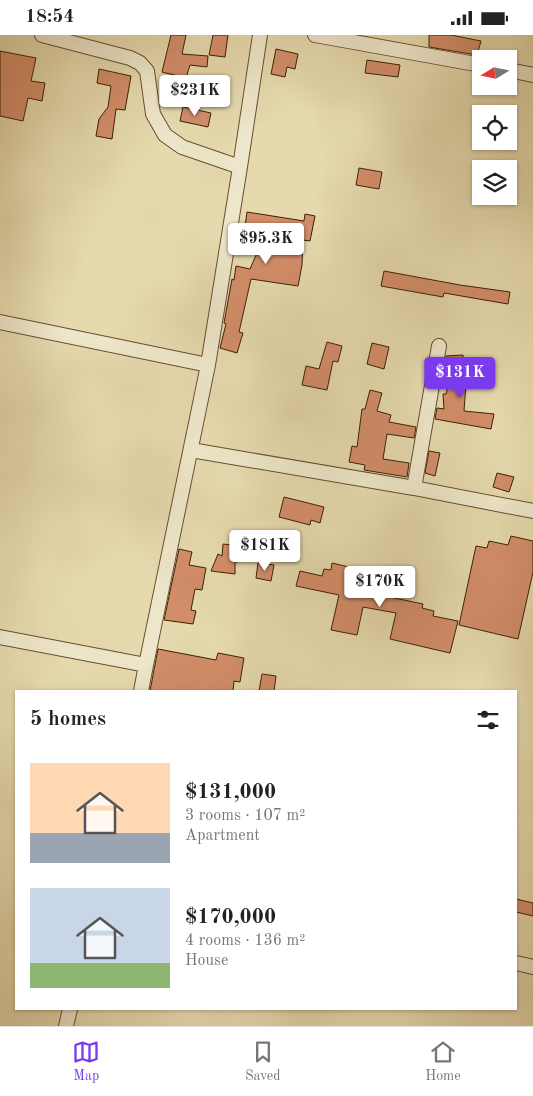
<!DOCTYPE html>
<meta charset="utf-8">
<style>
:root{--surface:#fff;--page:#f2f2f2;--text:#222;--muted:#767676;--line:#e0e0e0;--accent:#7c3aed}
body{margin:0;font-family:"Old Standard TT",serif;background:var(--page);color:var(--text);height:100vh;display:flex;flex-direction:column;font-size:19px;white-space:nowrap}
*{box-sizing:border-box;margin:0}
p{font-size:16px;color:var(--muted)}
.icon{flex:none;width:28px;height:28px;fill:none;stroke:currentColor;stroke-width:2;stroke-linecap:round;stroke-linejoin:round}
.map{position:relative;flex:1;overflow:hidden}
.side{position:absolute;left:15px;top:655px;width:502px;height:320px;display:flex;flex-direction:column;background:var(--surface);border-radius:0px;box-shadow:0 1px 4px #0004}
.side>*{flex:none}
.needle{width:32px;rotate:260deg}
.controls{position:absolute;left:472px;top:15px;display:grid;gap:10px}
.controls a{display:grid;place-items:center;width:45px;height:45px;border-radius:0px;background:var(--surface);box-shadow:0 1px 4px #0004;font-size:25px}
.price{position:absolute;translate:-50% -42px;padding:0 11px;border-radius:5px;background:#fff;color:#222;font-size:16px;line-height:32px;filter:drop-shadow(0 1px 2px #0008)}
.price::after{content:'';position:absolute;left:50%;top:30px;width:15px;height:11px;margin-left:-8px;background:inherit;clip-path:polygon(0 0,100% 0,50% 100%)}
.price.current{background:var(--accent);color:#fff}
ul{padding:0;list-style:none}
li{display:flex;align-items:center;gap:15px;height:125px;padding:0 15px}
li span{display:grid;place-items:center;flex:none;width:140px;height:100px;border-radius:0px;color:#555}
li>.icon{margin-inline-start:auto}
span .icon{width:60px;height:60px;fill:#fffc;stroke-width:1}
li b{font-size:21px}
h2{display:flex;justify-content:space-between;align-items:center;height:60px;padding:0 15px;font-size:21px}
.status{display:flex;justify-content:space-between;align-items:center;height:35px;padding:0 25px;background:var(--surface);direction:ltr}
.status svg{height:14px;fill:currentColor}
.tabs{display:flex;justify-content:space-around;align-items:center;height:70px;border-top:1px solid var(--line);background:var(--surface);font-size:14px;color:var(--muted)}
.tabs a{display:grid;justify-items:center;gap:2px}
.tabs .current{color:var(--accent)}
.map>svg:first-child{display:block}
.building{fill:#d28d69;stroke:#3a2106}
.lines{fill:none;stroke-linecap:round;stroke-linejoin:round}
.street-casing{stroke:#654f30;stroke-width:16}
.street{stroke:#eee6ca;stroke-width:14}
</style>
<div class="status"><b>18:54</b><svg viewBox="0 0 49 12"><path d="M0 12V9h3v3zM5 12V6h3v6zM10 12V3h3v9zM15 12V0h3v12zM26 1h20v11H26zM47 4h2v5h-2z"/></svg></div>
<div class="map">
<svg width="533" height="991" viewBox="0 0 533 991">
<rect width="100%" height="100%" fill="#e5d9ad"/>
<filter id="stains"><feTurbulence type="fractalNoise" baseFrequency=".004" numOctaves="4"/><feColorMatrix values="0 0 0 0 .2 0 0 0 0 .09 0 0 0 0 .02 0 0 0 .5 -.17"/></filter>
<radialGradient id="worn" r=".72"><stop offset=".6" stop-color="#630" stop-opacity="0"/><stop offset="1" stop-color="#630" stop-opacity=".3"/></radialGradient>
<path class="building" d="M171,0H186L182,19L208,21L207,32L190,30L186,43L162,37Z
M213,0H228L225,22L209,20Z
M429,0H451L481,6L477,20L429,12Z
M276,14L298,19L295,34L287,32L285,42L271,39Z
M0,16L36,23L31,46L45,48L42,66L28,63L23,86L0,81Z
M367,25L400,30L398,42L365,38Z
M99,34L131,41L125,75L116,74L112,104L96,101L99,84L108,72L111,51L97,48Z
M183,72L211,78L208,92L180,86Z
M359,133L382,137L379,154L356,150Z
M247,177L304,186L305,179L315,181L310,206L303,205L302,230L298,251L251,244L239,297L243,298L237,318L220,313L226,289L224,288L232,244L234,245L236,231L250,234L264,202L244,199Z
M384,236L460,250L510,257L508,269L444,258L443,262L381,251Z
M327,307L342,311L338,327L333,326L327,355L302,350L306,331L319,334Z
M372,308L389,312L384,334L367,329Z
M463,320L465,349H466L464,376L494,379L491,394L435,384L437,373L444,374L443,359H446L452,335L444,333L446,321Z
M370,355L382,358L377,376L391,380L389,387L416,392L414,403L387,399L383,424L409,428L407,442L364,435L365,430L349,427L352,411L357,412L362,374H365Z
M429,416L440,418L435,441L425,438Z
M497,438L514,442L509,457L493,452Z
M284,462L324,472L320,488L311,485L310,490L279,482Z
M511,501L533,506V537L518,604L459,590L476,511L487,513L489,506L508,510Z
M223,509L240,511L238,527H235V539L211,536L218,519L222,521Z
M179,514L192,517L189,530L206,533L202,555L195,554L191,575L196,576L193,589L164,585Z
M258,528L274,530L271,546L256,543Z
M332,528L349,532L348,536L388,543L385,561L423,569L422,573L434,576L433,581L458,586L450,618L390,604L396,578L363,572L357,600L331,595L339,560L296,551L300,536L322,541L324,534L331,535Z
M158,614L216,625L218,618L244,623L240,647L234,646L233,656H150Z
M262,639L276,641L274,656H259Z
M516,864L533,868V881L516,877Z"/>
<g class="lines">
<g class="street-casing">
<path id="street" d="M42,0L130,23L140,28L147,36L153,79L165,100L182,112L240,132
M315,0L481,30
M509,35L533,40
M0,287L208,330
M191,415L414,453L533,476
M414,453L439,311
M0,602L146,630L208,330L240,132L260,0
M141,656L146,630
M516,928L533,932
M66,991L70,974"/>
</g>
<use href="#street" class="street"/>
</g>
<rect width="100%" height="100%" filter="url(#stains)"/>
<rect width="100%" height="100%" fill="url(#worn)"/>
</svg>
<div class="controls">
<a><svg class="needle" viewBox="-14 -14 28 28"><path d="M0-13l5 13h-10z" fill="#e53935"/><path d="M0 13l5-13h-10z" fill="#767676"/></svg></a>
<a><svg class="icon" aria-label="locate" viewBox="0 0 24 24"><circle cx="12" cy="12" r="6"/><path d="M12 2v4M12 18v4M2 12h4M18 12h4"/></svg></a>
<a><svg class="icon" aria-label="layers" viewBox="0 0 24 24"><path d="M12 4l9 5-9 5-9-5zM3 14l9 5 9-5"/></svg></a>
</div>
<b class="price" style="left:195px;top:82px">$231K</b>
<b class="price" style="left:266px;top:230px">$95.3K</b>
<b class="price current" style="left:460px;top:364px">$131K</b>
<b class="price" style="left:265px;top:537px">$181K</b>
<b class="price" style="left:380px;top:573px">$170K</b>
<section class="side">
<h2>5 homes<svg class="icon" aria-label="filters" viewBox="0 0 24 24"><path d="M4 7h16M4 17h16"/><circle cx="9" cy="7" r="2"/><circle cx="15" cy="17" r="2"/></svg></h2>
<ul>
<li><span style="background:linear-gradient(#ffd9b3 70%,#9aa5b1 0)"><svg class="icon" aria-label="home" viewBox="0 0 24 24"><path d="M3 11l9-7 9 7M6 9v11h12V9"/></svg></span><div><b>$131,000</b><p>3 rooms · 107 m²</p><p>Apartment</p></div></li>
<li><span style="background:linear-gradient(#c9d6e8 75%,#8fb573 0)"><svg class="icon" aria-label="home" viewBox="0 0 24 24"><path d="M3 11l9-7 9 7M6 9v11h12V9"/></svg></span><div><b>$170,000</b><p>4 rooms · 136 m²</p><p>House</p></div></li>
</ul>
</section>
</div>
<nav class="tabs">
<a class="current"><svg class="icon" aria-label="map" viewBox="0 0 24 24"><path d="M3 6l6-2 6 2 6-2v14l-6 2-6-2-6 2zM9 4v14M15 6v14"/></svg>Map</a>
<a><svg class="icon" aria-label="saved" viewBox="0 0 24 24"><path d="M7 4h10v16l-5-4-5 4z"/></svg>Saved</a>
<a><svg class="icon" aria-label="home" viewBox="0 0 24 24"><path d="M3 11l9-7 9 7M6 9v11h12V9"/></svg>Home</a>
</nav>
